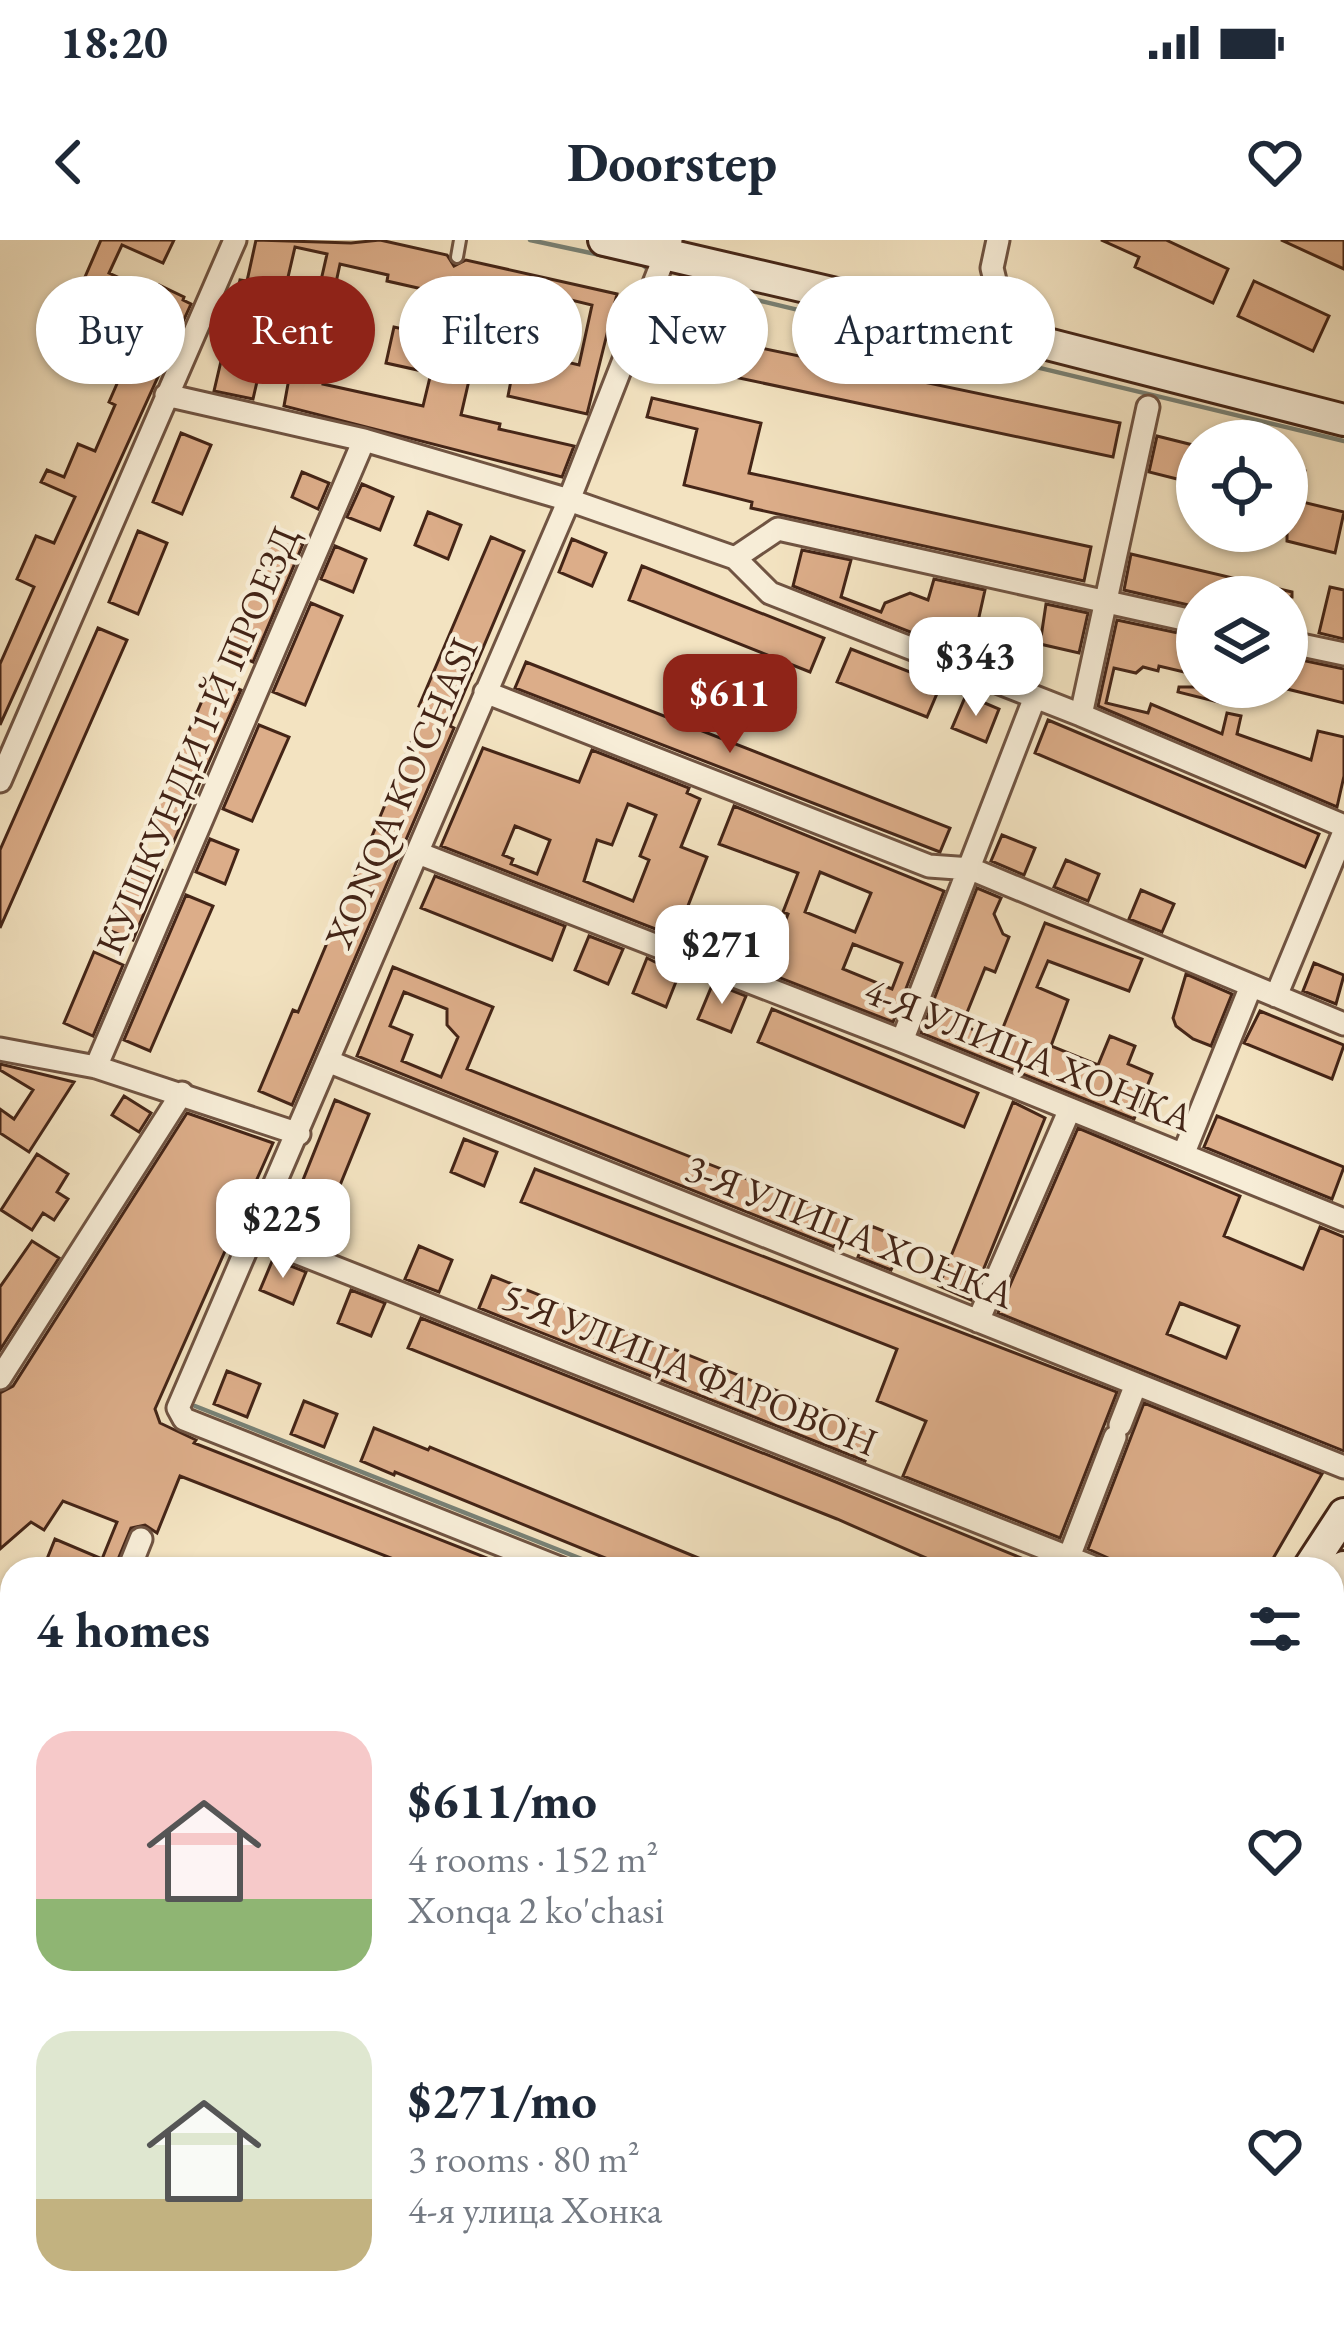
<!DOCTYPE html>
<meta charset="utf-8">
<style>
:root{--surface:#fff;--page:#f2f2f3;--text:#1f2937;--muted:#747a83;--accent:#8f2418}
body{margin:0;font-family:"EB Garamond",serif;background:var(--page);color:var(--text);height:100vh;display:flex;flex-direction:column;font-size:45px;white-space:nowrap}
*{box-sizing:border-box;margin:0}
p{font-size:39px;color:var(--muted)}
.icon{flex:none;width:66px;height:66px;fill:none;stroke:currentColor;stroke-width:2;stroke-linecap:round;stroke-linejoin:round}
.map{position:relative;flex:1;overflow:hidden}
.side{position:absolute;left:0px;top:1317px;width:1344px;height:771px;display:flex;flex-direction:column;background:var(--surface);border-radius:36px 36px 0 0;box-shadow:0 3px 9px #0004}
.side>*{flex:none}
.hud{position:absolute;left:36px;top:36px;width:1272px;height:108px;display:flex;gap:24px}
.fabs{position:absolute;left:1176px;top:180px;display:grid;gap:24px}
.fabs a{display:grid;place-items:center;width:132px;height:132px;border-radius:50%;background:var(--surface);box-shadow:0 3px 9px #0004;font-size:60px}
.price{position:absolute;translate:-50% -102px;padding:0 27px;border-radius:24px;background:#fff;color:#222;font-size:39px;line-height:78px;filter:drop-shadow(0 3px 6px #0008)}
.price::after{content:'';position:absolute;left:50%;top:72px;width:36px;height:27px;margin-left:-18px;background:inherit;clip-path:polygon(0 0,100% 0,50% 100%)}
.price.current{background:var(--accent);color:#fff}
ul{padding:0;list-style:none}
li{display:flex;align-items:center;gap:36px;height:300px;padding:0 36px}
li span{display:grid;place-items:center;flex:none;width:336px;height:240px;border-radius:36px;color:#555}
li>.icon{margin-inline-start:auto}
span .icon{width:144px;height:144px;fill:#fffc;stroke-width:1}
li b{font-size:51px}
h2{display:flex;justify-content:space-between;align-items:center;height:144px;padding:0 36px;font-size:51px}
.tag{padding:0 42px;border-radius:54px;background:var(--surface);box-shadow:0 3px 9px #0004;font-size:42px;line-height:108px}
.tag.current{background:var(--accent);color:#fff}
.status{display:flex;justify-content:space-between;align-items:center;height:84px;padding:0 60px;background:var(--surface);direction:ltr}
.status svg{height:33px;fill:currentColor}
header{display:flex;justify-content:space-between;align-items:center;height:156px;padding:0 36px;background:var(--surface);font-size:54px;font-weight:700}
.map>svg:first-child{display:block}
.lines{fill:none;stroke-linecap:round;stroke-linejoin:round}
.stream{stroke:#788175;stroke-width:4.5}
.building{fill:#dcad89;stroke:#442517;stroke-width:3;fill-rule:evenodd}
.lane-casing{stroke:#705442;stroke-width:16}
.street-casing{stroke:#705442;stroke-width:27}
.secondary-casing{stroke:#442517;stroke-width:36}
.lane{stroke:#f7edd7;stroke-width:10}
.street{stroke:#f7edd7;stroke-width:21}
.secondary{stroke:#f7edd7;stroke-width:30}
.labels{text-anchor:middle;dominant-baseline:central;stroke-width:9;stroke-linejoin:round;paint-order:stroke}
.street-label{font-size:39px;fill:#442517;stroke:#f7edd7}
</style>
<div class="status"><b>18:20</b><svg viewBox="0 0 49 12"><path d="M0 12V9h3v3zM5 12V6h3v6zM10 12V3h3v9zM15 12V0h3v12zM26 1h20v11H26zM47 4h2v5h-2z"/></svg></div>
<header><svg class="icon" aria-label="back" viewBox="0 0 24 24"><path d="M15 5l-7 7 7 7"/></svg>Doorstep<svg class="icon" aria-label="heart" viewBox="0 0 24 24"><path d="M12 20l-8-8c-3-5 5-10 8-4 3-6 11-1 8 4z"/></svg></header>
<div class="map">
<svg width="1344" height="2086" viewBox="0 0 1344 2086">
<rect width="100%" height="100%" fill="#f3e3c1"/>
<filter id="stains"><feTurbulence type="fractalNoise" baseFrequency=".00167" numOctaves="4"/><feColorMatrix values="0 0 0 0 .2 0 0 0 0 .09 0 0 0 0 .02 0 0 0 .5 -.17"/></filter>
<radialGradient id="worn" r=".72"><stop offset=".6" stop-color="#630" stop-opacity="0"/><stop offset="1" stop-color="#630" stop-opacity=".3"/></radialGradient>
<g class="lines">
<path class="stream" d="M530,0L642,24L651,32
M661,37L1344,201
M195,1166L607,1329
M1332,1426H1344"/>
</g>
<path class="building" d="M101,0H174L163,23L122,5L109,33L146,50L148,45L157,49L159,45L184,57L183,60L191,64L0,485V424L34,347L17,339L36,296L54,303L75,257L41,242L47,230L64,237L78,204L95,211L115,165L109,162L130,114L124,112L146,64L85,37Z
M256,0L351,3L380,0L447,15L454,26L466,20L617,54L587,174L508,156L513,130L507,129L520,71L387,41L388,35L340,24L332,61L317,58L327,14L295,7L285,50L265,45L254,91L268,94L253,159L214,151L240,40L247,41ZM542,53L592,65L579,125L528,113Z
M1101,0H1166L1228,29L1213,63L1135,27L1139,17Z
M1281,0H1344V29Z
M1254,41L1329,76L1313,111L1238,76Z
M304,56L319,59L309,101L331,106L323,144L423,166L431,133L386,123L394,87L450,99L446,117L481,125L478,138L470,136L461,175L500,184L499,189L574,206L562,237L284,166Z
M675,90L1120,183L1113,217L668,123Z
M652,158L761,183L749,233L1091,307L1084,341L751,268L752,262L684,245L697,189L647,177Z
M181,193L211,205L182,274L153,262Z
M1157,196L1197,206V244L1149,232Z
M1287,227L1305,231L1298,261L1344,272L1335,313L1287,301Z
M302,232L329,243L318,269L292,257Z
M362,244L393,257L380,290L347,277Z
M428,272L461,285L448,319L415,305Z
M138,291L167,303L138,374L109,362Z
M275,292L303,304L253,422L225,410Z
M491,297L524,311L450,486L454,488L292,865L259,851L293,770L298,772L377,584L425,469L419,466Z
M572,299L606,313L592,346L559,332Z
M335,306L366,319L353,352L321,339Z
M802,310L851,320L841,357L881,372L885,363L910,353L928,360L934,339L985,350L973,404L1016,414L1012,432L793,346Z
M1131,314L1292,352V357H1197V367L1124,350Z
M642,326L824,398L810,432L629,360Z
M1330,347L1344,350V399L1319,393Z
M311,363L342,376L305,465L273,452Z
M1046,364L1088,373L1079,413L1040,404Z
M1117,380L1197,397V435L1159,426L1158,431L1143,427L1136,433L1114,428L1106,463L1148,473L1151,464L1222,494L1227,473L1241,476L1237,494L1311,520L1318,491L1344,497V536L1337,567L1098,466Z
M98,388L127,400L0,688V610Z
M851,409L941,444L927,477L837,442Z
M1287,417L1344,429V463L1287,449Z
M526,422L950,588L940,612L515,448Z
M212,438L241,450L173,603L145,591Z
M1179,447H1226L1222,463L1178,452Z
M966,455L999,469L986,502L952,488Z
M1048,480L1319,594L1305,627L1035,513Z
M259,485L289,497L252,581L223,569Z
M483,508L579,542L592,510L689,548L687,553L700,559L681,607L707,617L686,671L699,676L689,702L441,606ZM628,564L656,575L640,616L649,620L633,661L584,641L597,600L612,605ZM515,586L550,600L537,634L511,624L513,619L503,615Z
M734,566L944,651L893,782L714,712L726,682L777,702L788,674L783,672L798,633L719,604ZM820,632L871,653L855,692L805,672ZM853,704L902,723L892,749L843,729Z
M1002,595L1035,608L1024,635L991,621Z
M210,599L238,610L225,644L196,632Z
M133,618L162,630L133,700L103,688Z
M1066,620L1099,634L1088,661L1054,647Z
M435,636L565,686L552,720L421,668Z
M977,648L1001,658L994,674L1003,694L1009,697L995,732L985,728L962,785L998,800L1045,683L1142,719L1129,751L1048,721L1037,747L1068,760L1051,806L1098,825L1110,796L1135,806L1128,824L1152,834L1134,879L921,793Z
M1141,650L1174,664L1162,692L1129,679Z
M186,655L213,666L150,811L124,800Z
M589,696L623,709L608,744L575,730Z
M94,712L123,725L93,796L64,783Z
M647,718L679,734L666,767L633,753Z
M1314,723L1344,735L1336,764L1303,751Z
M393,727L493,767L467,829L846,978L834,1007L357,816ZM404,752L447,769V785L458,797L441,837L402,821L412,795L390,786Z
M1186,734L1232,754L1211,806L1193,799L1176,786L1173,778Z
M713,743L746,756L731,792L698,779Z
M772,769L978,853L964,887L758,802Z
M1260,771L1344,805L1332,839L1244,803Z
M0,824L74,842L29,912L0,893V869L14,879L33,850L0,830Z
M124,856L151,873L139,892L112,875Z
M335,860L369,874L316,1004L283,990Z
M1013,862L1045,878L971,1060L939,1046Z
M187,873L273,903L155,1169L160,1183L196,1200L194,1203L515,1329H419L180,1236L157,1293L145,1285L131,1288L114,1329H43L55,1299L102,1319L117,1282L63,1261L44,1290L31,1282L0,1309V1153L13,1146Z
M1217,876L1344,927L1332,959L1204,907Z
M1078,888L1240,956L1224,996L1303,1029L1320,987L1344,997V1211L998,1073ZM1180,1063L1239,1086L1226,1118L1167,1094Z
M464,899L497,912L484,946L451,932Z
M37,914L68,934L57,952L68,959L54,980L43,973L32,990L1,970Z
M535,929L1117,1152L1060,1298L903,1236L926,1181L877,1161L897,1109L521,962Z
M871,986L904,999L891,1030L858,1017Z
M32,1001L59,1018L0,1110V1047Z
M419,1006L452,1020L439,1052L405,1039Z
M273,1019L306,1032L293,1064L260,1050Z
M492,1036L877,1191L865,1221L479,1068Z
M351,1050L385,1063L371,1096L338,1083Z
M421,1078L831,1240L1048,1329H954L931,1320L837,1279L408,1108Z
M227,1131L260,1144L247,1177L214,1164Z
M304,1161L337,1174L324,1207L291,1194Z
M1144,1163L1322,1234L1267,1329H1133L1088,1309Z
M374,1188L428,1210L430,1207L725,1329H632L395,1232L394,1235L361,1221Z"/>
<g class="lines">
<g class="lane-casing">
<path id="lane" d="M457,17L460,0
M1332,1381L1344,1389"/>
</g>
<g class="street-casing">
<path id="street" d="M998,0L992,28L1008,94
M166,155L364,200L569,260L735,318L770,353L1081,475L1344,586
M735,318L778,289L1197,382
M1287,402L1344,414
M485,452L929,626L971,629L1344,784
M1081,475L1148,167
M0,541L235,0
M418,613L902,801L1344,980
M1276,756L1344,592
M902,801L1035,457
M0,809L96,827L299,894
M330,822L1344,1227
M96,827L364,200
M1183,915L1251,746
M255,996L1098,1329
M978,1081L1070,869
M0,1138L182,853
M1120,1185L1136,1144
M1069,1317L1115,1197
M129,1329L141,1299
M562,1329L184,1179L178,1168L569,260L671,0
M1332,1558L1344,1565
M0,1602L5,1589
M1332,1760L1344,1768
M0,1980L12,1984
M232,2076L257,2086
M1066,2076L1081,2086
M391,2086L396,2076
M573,2086L579,2076
M1128,2086L1134,2076"/>
</g>
<g class="secondary-casing">
<path id="secondary" d="M604,0L1008,94L1344,180
M1308,1329L1344,1274
M1332,1346L1344,1327
M1332,1942L1344,1911
M828,2086L835,2076
M858,2086L864,2076
M1275,2086L1279,2076"/>
</g>
<use href="#lane" class="lane"/>
<use href="#street" class="street"/>
<use href="#secondary" class="secondary"/>
</g>
<g class="labels">
<g class="street-label">
<text transform="translate(197 500) rotate(-67)">КУШКУНДИ 1-Й ПРОЕЗД</text>
<text transform="translate(401 553) rotate(-67)">XONQA KO'CHASI</text>
<text transform="translate(1029 814) rotate(22)">4-Я УЛИЦА ХОНКА</text>
<text transform="translate(850 991) rotate(22)">3-Я УЛИЦА ХОНКА</text>
<text transform="translate(690 1129) rotate(22)">5-Я УЛИЦА ФАРОВОН</text>
</g>
</g>
<rect width="100%" height="100%" filter="url(#stains)"/>
<rect width="100%" height="100%" fill="url(#worn)"/>
</svg>
<div class="fabs">
<a><svg class="icon" aria-label="locate" viewBox="0 0 24 24"><circle cx="12" cy="12" r="6"/><path d="M12 2v4M12 18v4M2 12h4M18 12h4"/></svg></a>
<a><svg class="icon" aria-label="layers" viewBox="0 0 24 24"><path d="M12 4l9 5-9 5-9-5zM3 14l9 5 9-5"/></svg></a>
</div>
<b class="price" style="left:976px;top:479px">$343</b>
<b class="price current" style="left:730px;top:516px">$611</b>
<b class="price" style="left:722px;top:767px">$271</b>
<b class="price" style="left:283px;top:1041px">$225</b>
<div class="hud">
<a class="tag">Buy</a>
<a class="tag current">Rent</a>
<a class="tag">Filters</a>
<a class="tag">New</a>
<a class="tag">Apartment</a>
</div>
<section class="side">
<h2>4 homes<svg class="icon" aria-label="filters" viewBox="0 0 24 24"><path d="M4 7h16M4 17h16"/><circle cx="9" cy="7" r="2"/><circle cx="15" cy="17" r="2"/></svg></h2>
<ul>
<li><span style="background:linear-gradient(#f6c9c9 70%,#8fb573 0)"><svg class="icon" aria-label="home" viewBox="0 0 24 24"><path d="M3 11l9-7 9 7M6 9v11h12V9"/></svg></span><div><b>$611/mo</b><p>4 rooms · 152 m²</p><p>Xonqa 2 ko'chasi</p></div><svg class="icon" aria-label="heart" viewBox="0 0 24 24"><path d="M12 20l-8-8c-3-5 5-10 8-4 3-6 11-1 8 4z"/></svg></li>
<li><span style="background:linear-gradient(#dfe7d0 70%,#c2b280 0)"><svg class="icon" aria-label="home" viewBox="0 0 24 24"><path d="M3 11l9-7 9 7M6 9v11h12V9"/></svg></span><div><b>$271/mo</b><p>3 rooms · 80 m²</p><p>4-я улица Хонка</p></div><svg class="icon" aria-label="heart" viewBox="0 0 24 24"><path d="M12 20l-8-8c-3-5 5-10 8-4 3-6 11-1 8 4z"/></svg></li>
</ul>
</section>
</div>
